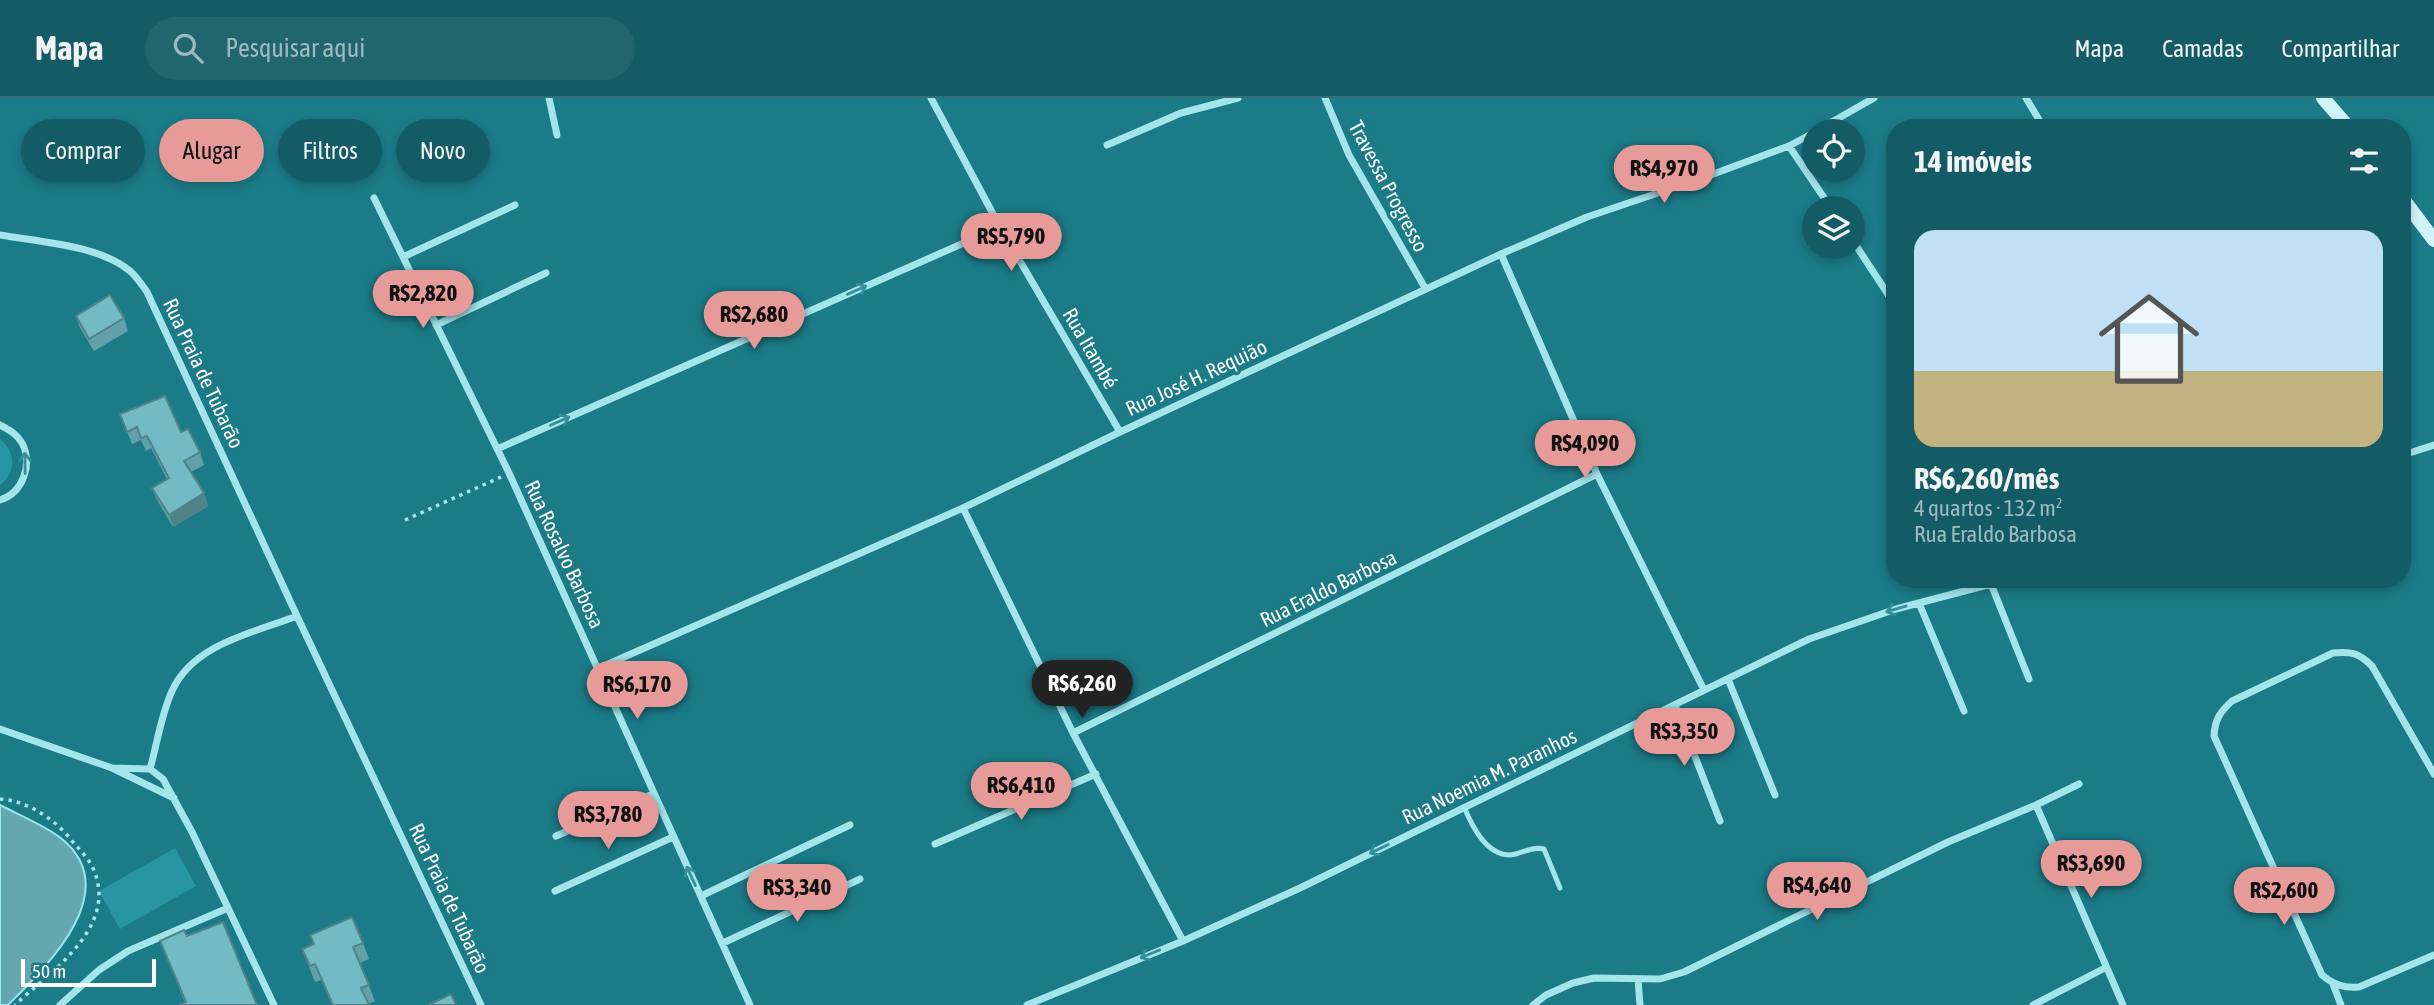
<!DOCTYPE html>
<html lang="pt">
<meta charset="utf-8">
<style>
:root{--surface:#145c65;--page:#21656e;--text:#f1f3f6;--muted:#9dbabf;--line:#337179;--accent:#e69b98}
body{margin:0;font-family:"Asap Condensed",sans-serif;background:var(--page);color:var(--text);height:100vh;display:flex;flex-direction:column;font-size:26px;white-space:nowrap}
*{box-sizing:border-box;margin:0}
p{font-size:23px;color:var(--muted)}
.icon{flex:none;width:38px;height:38px;fill:none;stroke:currentColor;stroke-width:2;stroke-linecap:round;stroke-linejoin:round}
.map{position:relative;flex:1;overflow:hidden}
.details{position:absolute;left:1886px;top:21px;width:525px;height:469px;display:flex;flex-direction:column;background:var(--surface);border-radius:28px;box-shadow:0 4px 10px #0003}
.details>*{flex:none}
.top-card{position:absolute;left:21px;top:21px;width:665px;height:63px;display:flex;gap:14px}
.controls{position:absolute;left:1802px;top:21px;display:grid;gap:14px}
.controls a{display:grid;place-items:center;width:63px;height:63px;border-radius:50%;background:var(--surface);box-shadow:0 4px 10px #0003;font-size:35px}
.scale{position:absolute;left:21px;bottom:18px;width:135px;box-sizing:border-box;padding-left:7px;border:4px solid #fff;border-top:0;font-size:19px;line-height:24px;white-space:nowrap;color:#fff;-webkit-text-stroke:5px #1b7b87;paint-order:stroke}
.price{position:absolute;translate:-50% -60px;padding:0 16px;border-radius:24px;background:var(--accent);color:#111;font-size:23px;line-height:46px;filter:drop-shadow(0 2px 4px #0008)}
.price::after{content:'';position:absolute;left:50%;top:42px;width:21px;height:16px;margin-left:-10px;background:inherit;clip-path:polygon(0 0,100% 0,50% 100%)}
.price.current{background:#222;color:#fff}
ul{padding:0;list-style:none}
li{display:grid;align-content:center;gap:14px;height:371px;padding:0 28px}
li span{display:grid;place-items:center;height:217px;border-radius:21px;color:#555}
li>.icon{margin-inline-start:auto}
span .icon{width:126px;height:126px;fill:#fffc;stroke-width:1}
li b{font-size:30px}
h2{display:flex;justify-content:space-between;align-items:center;height:84px;padding:0 28px;font-size:30px}
.tag{padding:0 24px;border-radius:32px;background:var(--surface);box-shadow:0 4px 10px #0003;font-size:24px;line-height:63px}
.tag.current{background:var(--accent);color:#111}
header{display:flex;align-items:center;gap:42px;box-sizing:border-box;height:98px;padding:0 35px;background:var(--surface);border-bottom:2px solid var(--line)}
header strong{font-size:33px}
nav{display:flex;gap:38px;margin-inline-start:auto;font-size:24px}
.search{width:490px;height:63px;background:var(--page);display:flex;align-items:center;gap:18px;box-sizing:border-box;padding:0 24px;border-radius:38px;color:var(--muted);font-size:26px}
.map>svg:first-child{display:block}
.green{fill:#2795a2}
.water{fill:#64a7b0;stroke:#96e6ee;stroke-width:2}
.lines{fill:none;stroke-linecap:round;stroke-linejoin:round}
.path{stroke:#a4e5ec;stroke-width:3.5;stroke-dasharray:3.5 5;stroke-linecap:butt}
.lane{stroke:#a4e5ec;stroke-width:5}
.street{stroke:#a4e5ec;stroke-width:7}
.secondary{stroke:#d0f4f9;stroke-width:14}
.wall{fill:#62a1a9}
.shaded-wall{fill:#508389}
.building{fill:#72bbc4;stroke:#508389;stroke-width:2}
.oneway{stroke:#36909b}
.labels{text-anchor:middle;dominant-baseline:central;stroke-width:7;stroke-linejoin:round;paint-order:stroke}
.street-label{font-size:21px;fill:#fff;stroke:#1b7b87}
</style>
<header>
<strong>Mapa</strong>
<div class="search"><svg class="icon" aria-label="search" viewBox="0 0 24 24"><circle cx="10" cy="10" r="6"/><path d="M15 15l6 6"/></svg>Pesquisar aqui</div>
<nav><a>Mapa</a><a>Camadas</a><a>Compartilhar</a></nav>
</header>
<div class="map">
<svg width="2434" height="907" viewBox="0 0 2434 907">
<rect width="100%" height="100%" fill="#1b7b87"/>
<path class="green" d="M0,341C16,355 17,374 0,387Z
M175,750L196,788L120,831L99,793Z"/>
<path class="water" d="M0,707C17,716 48,729 62,741C125,793 47,868 8,907H0Z"/>
<g class="lines">
<path class="path" d="M405,422L501,379
M0,701C28,703 55,721 72,743C79,751 87,759 92,768C121,828 52,872 15,907"/>
<path class="lane" d="M1464,709C1472,728 1486,757 1510,757C1522,756 1531,748 1544,751L1560,790"/>
<path class="street" d="M549,0L557,37
M931,0L1000,129L1120,334
M1325,0L1349,57L1425,190
M2026,0L2044,30
M1816,33L1874,0
M1107,47L1181,15L1238,0
M1789,48L1831,110
M374,100L509,375L750,907
M0,137C39,144 99,147 130,173C137,179 142,187 147,194L297,518L481,907
M1853,143L1895,207
M1501,156L1597,376L1704,592
M403,159L515,107
M436,227L546,175
M0,327C9,332 17,336 22,345C33,366 23,395 0,402
M497,351L1000,129
M2403,357L2434,347
M963,410L1073,635L1183,843
M1991,486L2029,581
M1919,505L1964,613
M599,570L963,410L1120,334L1501,156L1587,119L1708,78L1789,48L1815,34
M1728,581L1775,697
M1675,607L1720,723
M0,631L112,670L174,700
M1073,635L1597,376
M112,670L150,671L163,681L192,734L274,907
M150,671C157,646 161,617 172,593C193,546 253,535 297,518
M2434,676L2372,568C2359,555 2351,553 2333,555L2232,603C2220,614 2215,621 2214,638L2322,877C2334,887 2343,890 2359,889L2434,857
M2036,707L2123,907
M556,738L653,696
M935,746L1096,676
M555,793L673,739
M701,798L850,727
M723,845L860,781
M1638,881L1640,907
M2333,886L2341,907
M60,907L99,872L128,853L228,810
M1027,907L1183,843L1300,790L1809,541L1896,511L2010,481
M1533,907L1546,897L1573,885L1594,880L1660,881L1684,874L1948,744L2036,707L2079,686
M2033,907L2105,870"/>
<path class="secondary" d="M2323,0L2349,30
M2403,101L2434,142"/>
</g>
<path class="wall" d="M76,218L124,220L128,233L94,253L80,230Z
M120,316L181,334L200,354L204,367L191,374L204,395L208,408L173,429L157,402L152,390L167,381L151,350L146,353L141,342L132,346Z
M223,824L185,905L160,843L187,838Z
M310,837L363,845L369,861L360,865L375,903L368,906L369,907H332L321,882L315,884L302,851L314,846Z"/>
<path class="shaded-wall" d="M204,395L208,408L173,429L169,417Z"/>
<path class="building" d="M110,197L124,220L89,241L76,218Z
M165,298L181,334L188,331L200,354L184,363L204,395L169,417L152,390L169,380L147,338L141,340L137,329L127,334L120,316Z
M352,819L363,845L353,849L369,887L361,890L369,907H333L315,866L310,868L302,851L314,846L310,837Z
M223,824L257,907H179L186,904L160,843L184,832L187,838Z
M451,896L456,907H429Z"/>
<defs><path id="oneway-shaft" d="M-6 0H5M1.5-3L5.5 0L1.5 3" fill="none" stroke-width="1.6" stroke-linecap="round" stroke-linejoin="round" transform="scale(1.75)"/></defs>
<g class="oneway">
<use href="#oneway-shaft" transform="translate(857 192) rotate(-24)"/>
<use href="#oneway-shaft" transform="translate(560 323) rotate(-24)"/>
<use href="#oneway-shaft" transform="translate(25 365) rotate(-91)"/>
<use href="#oneway-shaft" transform="translate(1896 511) rotate(164)"/>
<use href="#oneway-shaft" transform="translate(1379 751) rotate(154)"/>
<use href="#oneway-shaft" transform="translate(691 778) rotate(-115)"/>
<use href="#oneway-shaft" transform="translate(1150 856) rotate(158)"/>
</g>
<g class="labels">
<g class="street-label">
<text transform="translate(1389 88) rotate(62)">Travessa Progresso</text>
<text transform="translate(1091 250) rotate(60)">Rua Itambé</text>
<text transform="translate(204 275) rotate(65)">Rua Praia de Tubarão</text>
<text transform="translate(1196 279) rotate(-25)">Rua José H. Requião</text>
<text transform="translate(565 456) rotate(65)">Rua Rosalvo Barbosa</text>
<text transform="translate(1328 490) rotate(-26)">Rua Eraldo Barbosa</text>
<text transform="translate(1489 678) rotate(-26)">Rua Noemia M. Paranhos</text>
<text transform="translate(450 800) rotate(65)">Rua Praia de Tubarão</text>
</g>
</g>
</svg>
<div class="controls">
<a><svg class="icon" aria-label="locate" viewBox="0 0 24 24"><circle cx="12" cy="12" r="6"/><path d="M12 2v4M12 18v4M2 12h4M18 12h4"/></svg></a>
<a><svg class="icon" aria-label="layers" viewBox="0 0 24 24"><path d="M12 4l9 5-9 5-9-5zM3 14l9 5 9-5"/></svg></a>
</div>
<div class="scale">50 m</div>
<b class="price" style="left:1664px;top:107px">R$4,970</b>
<b class="price" style="left:1011px;top:175px">R$5,790</b>
<b class="price" style="left:423px;top:232px">R$2,820</b>
<b class="price" style="left:754px;top:253px">R$2,680</b>
<b class="price" style="left:1585px;top:382px">R$4,090</b>
<b class="price current" style="left:1082px;top:622px">R$6,260</b>
<b class="price" style="left:637px;top:623px">R$6,170</b>
<b class="price" style="left:1684px;top:670px">R$3,350</b>
<b class="price" style="left:1021px;top:724px">R$6,410</b>
<b class="price" style="left:608px;top:753px">R$3,780</b>
<b class="price" style="left:2091px;top:802px">R$3,690</b>
<b class="price" style="left:1817px;top:824px">R$4,640</b>
<b class="price" style="left:797px;top:826px">R$3,340</b>
<b class="price" style="left:2284px;top:829px">R$2,600</b>
<div class="top-card">
<a class="tag">Comprar</a>
<a class="tag current">Alugar</a>
<a class="tag">Filtros</a>
<a class="tag">Novo</a>
</div>
<section class="details">
<h2>14 imóveis<svg class="icon" aria-label="filters" viewBox="0 0 24 24"><path d="M4 7h16M4 17h16"/><circle cx="9" cy="7" r="2"/><circle cx="15" cy="17" r="2"/></svg></h2>
<ul>
<li><span style="background:linear-gradient(#bfe0f5 65%,#c2b280 0)"><svg class="icon" aria-label="home" viewBox="0 0 24 24"><path d="M3 11l9-7 9 7M6 9v11h12V9"/></svg></span><div><b>R$6,260/mês</b><p>4 quartos · 132 m²</p><p>Rua Eraldo Barbosa</p></div></li>
</ul>
</section>
</div>
